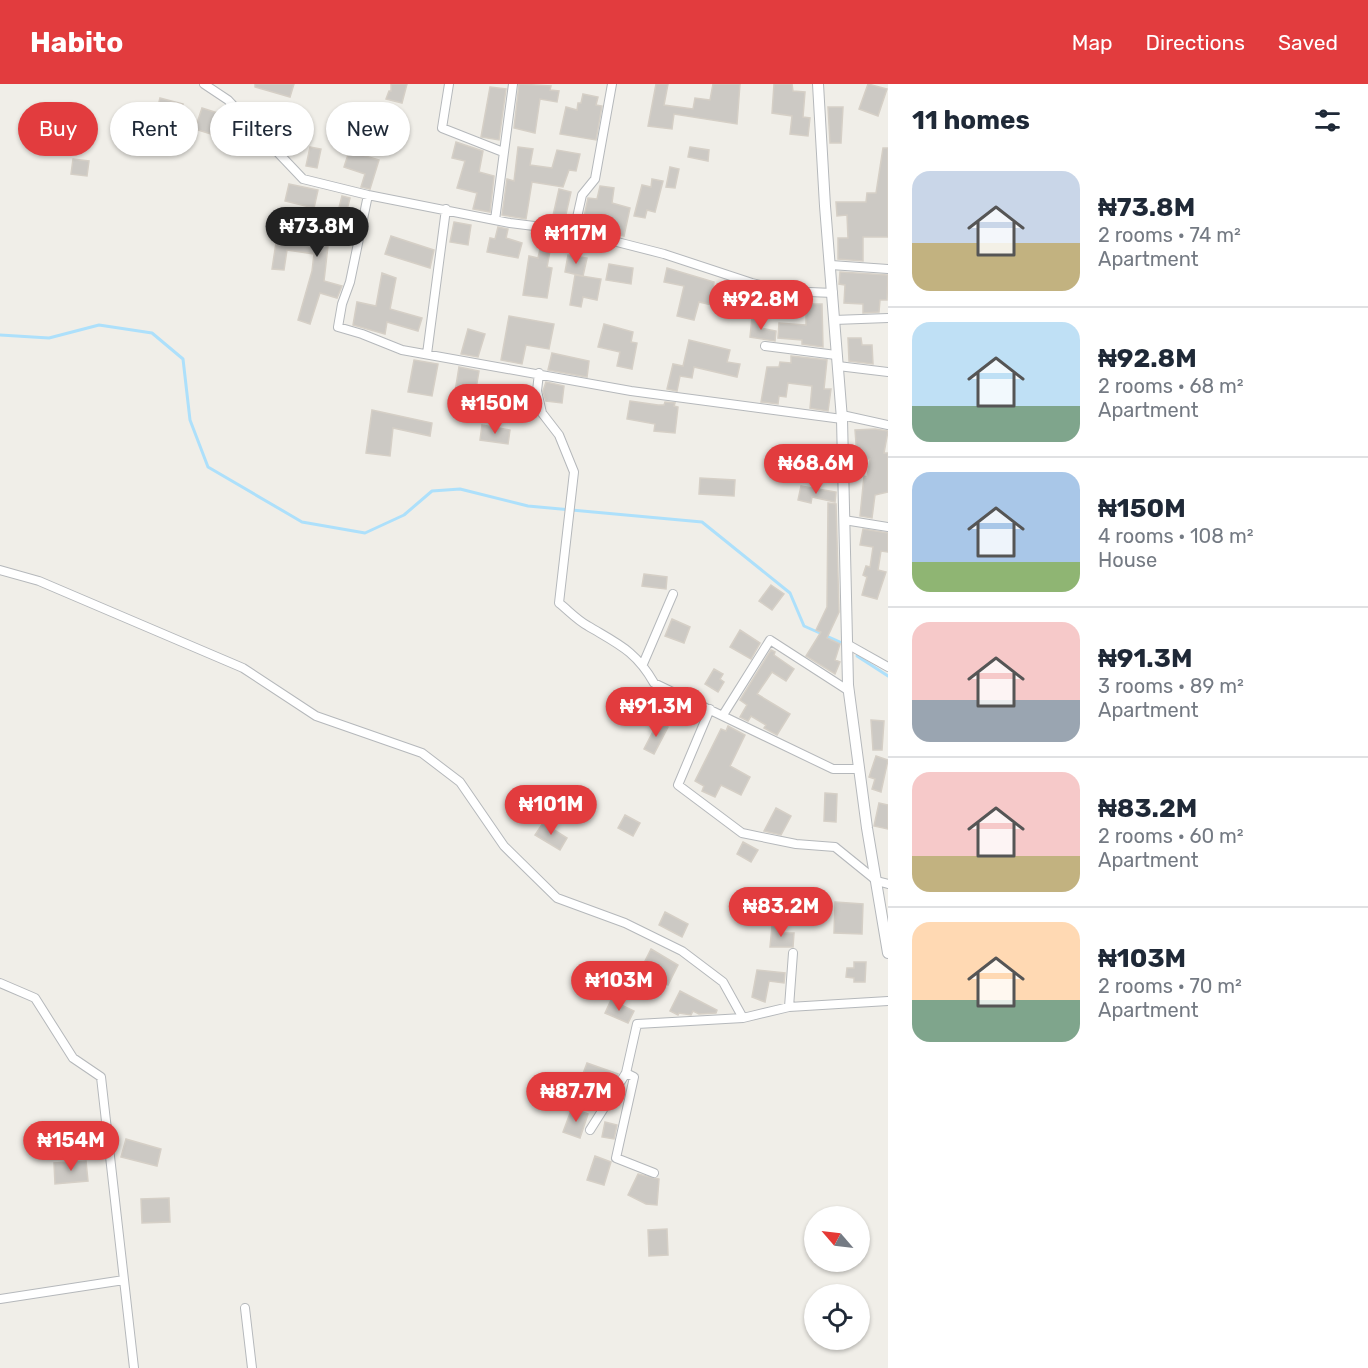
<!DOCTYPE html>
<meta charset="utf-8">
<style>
:root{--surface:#fff;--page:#f6f6f7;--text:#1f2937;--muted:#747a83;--line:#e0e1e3;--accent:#e23c3e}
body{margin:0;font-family:Rubik,sans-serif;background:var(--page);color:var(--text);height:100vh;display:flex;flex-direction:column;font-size:22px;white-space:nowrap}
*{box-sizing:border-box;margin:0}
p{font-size:20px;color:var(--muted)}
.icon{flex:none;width:33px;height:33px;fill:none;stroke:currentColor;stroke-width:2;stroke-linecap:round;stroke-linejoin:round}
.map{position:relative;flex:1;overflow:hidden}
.panel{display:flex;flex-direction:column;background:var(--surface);width:480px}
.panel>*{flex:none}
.guide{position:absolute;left:18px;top:18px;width:570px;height:54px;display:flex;gap:12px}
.needle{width:39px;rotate:298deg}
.fabs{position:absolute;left:804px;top:1122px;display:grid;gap:12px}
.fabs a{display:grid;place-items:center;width:66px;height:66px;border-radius:50%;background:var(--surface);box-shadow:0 2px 4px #0004;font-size:30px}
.price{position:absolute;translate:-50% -51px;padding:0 14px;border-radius:21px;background:var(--accent);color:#fff;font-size:20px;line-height:39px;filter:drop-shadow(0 2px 3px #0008)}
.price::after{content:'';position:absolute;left:50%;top:36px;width:18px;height:14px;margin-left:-9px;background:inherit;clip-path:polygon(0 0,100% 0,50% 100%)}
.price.on{background:#222;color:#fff}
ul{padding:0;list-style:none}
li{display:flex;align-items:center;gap:18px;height:150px;padding:0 24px}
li+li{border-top:2px solid var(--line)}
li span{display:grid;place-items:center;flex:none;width:168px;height:120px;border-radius:18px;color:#555}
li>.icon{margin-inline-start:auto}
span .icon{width:72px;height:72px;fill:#fffc;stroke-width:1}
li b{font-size:26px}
h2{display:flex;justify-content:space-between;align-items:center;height:72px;padding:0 24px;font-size:26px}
.chip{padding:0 21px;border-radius:27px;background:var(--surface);box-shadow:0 2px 4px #0004;font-size:21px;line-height:54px}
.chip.on{background:var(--accent);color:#fff}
header{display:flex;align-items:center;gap:36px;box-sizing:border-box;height:84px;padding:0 30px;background:var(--accent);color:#fff}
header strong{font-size:28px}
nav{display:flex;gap:33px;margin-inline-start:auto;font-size:21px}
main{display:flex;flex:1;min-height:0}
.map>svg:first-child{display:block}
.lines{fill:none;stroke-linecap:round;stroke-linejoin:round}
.stream{stroke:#ade0fb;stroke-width:3}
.building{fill:#ccc9c4;stroke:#d5cfc6;stroke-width:1.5}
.minor-casing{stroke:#b5b8bb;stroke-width:10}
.tertiary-casing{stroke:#b5b8bb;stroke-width:12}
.minor{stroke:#fff;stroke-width:8}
.tertiary{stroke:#fff;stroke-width:10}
</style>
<header>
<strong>Habito</strong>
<nav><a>Map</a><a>Directions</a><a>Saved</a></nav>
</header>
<main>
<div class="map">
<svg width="888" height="1284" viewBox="0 0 888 1284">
<rect width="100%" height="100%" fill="#f0eee8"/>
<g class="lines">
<path class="stream" d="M0,251L49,254L99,241L152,249L183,275L190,336L208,383L302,438L365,449L404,431L432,407L460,405L528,422L702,438L790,509L804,542L840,558
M857,572L888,592"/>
</g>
<path class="building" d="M255,0H294L290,13L255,3Z
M391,0H407L402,19L386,15L389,7H391Z
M519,0L551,2L550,6L559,7L557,18L540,15L535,49L514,44Z
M656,0H668L664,21L693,25L695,14L710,16L713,0H740L737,40L674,30L672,45L648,42Z
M774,0H792L793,7L805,8L803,33L810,34L808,52L790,50L792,32L772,29Z
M868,0L887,5L878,32L859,25Z
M490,3L506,5L499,56L481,53Z
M583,10L598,13L596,21L602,22L596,56L560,50L566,23L577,26L578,19H581Z
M160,14L183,20L180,32L168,29L166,37L155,34Z
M62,21L83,26L77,51L63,48L67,33L60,32Z
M288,22L303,25L297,59L283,57Z
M828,23H843L841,59H830Z
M202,24L221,30L218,41L214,40L211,50L195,45Z
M27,26L47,35L43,44L23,35Z
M355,49L364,50L359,70L379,76L370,105L361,103L365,90L344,83Z
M456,58L483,67L479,88L494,92L490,128L473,125L477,109L457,104L465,77L452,74Z
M310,63L321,65L317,84L306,82Z
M518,63L533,65L530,81L552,84L557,66L580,70L576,87L569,86L563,103L532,98L526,135L502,131L507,95L514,97Z
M690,63L709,66L708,77L688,73Z
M883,64H888V153H863V177L838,175V154H848L847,131L837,132L836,118H866L867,109H876Z
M73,75L89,77L87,92L71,90Z
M670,83L679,85L675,104L666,103Z
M652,95L663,97L655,128L647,126L645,134L634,132L642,101L651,103Z
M289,100L318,106L314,124L285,117Z
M600,102L614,104L612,119L630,124L624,152L582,142L588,114L597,115Z
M559,105L571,108L564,139L552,136Z
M342,112L350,114L346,130L356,133L355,141L351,157L329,153L324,197L342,202L337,214L320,209L310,240L298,236L312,187L314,170L287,166L284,186L272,185L277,152L316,158L319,140L334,143Z
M454,138L471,141L468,161L450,158Z
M498,143L508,145L506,154L522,159L518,174L487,168L490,154L495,155Z
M391,152L434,166L430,184L385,170Z
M540,165L550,167L547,183L552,184L547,214L523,211L529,172L538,174Z
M568,171L587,174L583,192L565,188Z
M609,180L633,184L631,200L606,196Z
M667,184L714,198L713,205L728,209L725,224L699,218L694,236L677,232L684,202L664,198Z
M840,188L888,191L887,216H880L879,228L863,229V220L844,219L845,201L839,200Z
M382,189L396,194L390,225L422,234L418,247L387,238L385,250L353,241L357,218L376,222Z
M575,191L601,195L597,216L583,213L581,223L570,221Z
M806,220H822L823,263L802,260V256L778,254L779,239L806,241Z
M509,232L554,240L549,265L526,261L522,280L501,276Z
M752,233L763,234L761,244L776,247L775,257L750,253Z
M604,240L633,248L631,258L637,259L632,285L617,282L620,268L598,263Z
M468,245L485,250L478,273L461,270Z
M848,254H861L862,261H872L873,280L849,277Z
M689,256L730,266L727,278L740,280L737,293L694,283L692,294L680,292L677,307L667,305L673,280L683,282Z
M552,269L589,277L587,293L548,286Z
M791,272L827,276L824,305H831L828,327L810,324L812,302L788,299L786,313L779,312L778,320L761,318L767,283H779L780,278L791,279Z
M414,276L438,280L432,312L408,308Z
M459,283L479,287L474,317L454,314Z
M546,298L564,302L562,319L546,317L543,307Z
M630,317L658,321H664L665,318L675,319L674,322L678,323L675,349L654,347L655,340L627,335Z
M372,326L432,339L430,352L393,344L390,372L366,369Z
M482,341L510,346L508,360L480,356Z
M875,345L888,347L884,369H888V408L875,411L872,434L860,432L864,392L867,393L870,375L857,373L855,346Z
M700,394L735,396L734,412L699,410Z
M801,402L836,408L835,418L812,413L811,419L798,416Z
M828,419L836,420L839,528L827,554L840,560L835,576L840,578L835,590L806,572L821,548L816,546L827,523Z
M863,445L888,449V468L881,467L878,486L886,488L877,515L862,511L867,493L863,491L866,482L870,483L873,463L860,461Z
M644,490L667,493L666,505L642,502Z
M771,501L784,510L772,526L759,517Z
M672,535L690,543L684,559L665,552Z
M740,546L760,559L751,575L730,563Z
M771,566L775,568L774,571L794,585L786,597L772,588L757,610L790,630L777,651L764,644L766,641L751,632L748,637L740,633L747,621L740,616Z
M714,585L723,590L720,595L724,598L718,608L705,600Z
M871,636L884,637L882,666H873Z
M658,638L668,643L654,670L644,665Z
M728,642L745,651L730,682L750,693L741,711L721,701L715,713L702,707L704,702L695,697L721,645L726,647Z
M876,672L888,676L881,708L872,705L875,695L869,693Z
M825,709L837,710L836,738L824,737Z
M879,719L888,721V745L874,742Z
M776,724L791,732L781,751L764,747Z
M625,731L640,739L633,752L618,744Z
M543,739L567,754L560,766L535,751Z
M743,758L758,766L751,778L737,770Z
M835,818L863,820L862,850L834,849Z
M665,828L688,840L682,853L659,841Z
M772,842L783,843L782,849H794L793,863H770Z
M651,865L678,881L668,901L640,887Z
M854,878H866L865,898H854V894L846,893L847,884H854Z
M757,886L785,889L784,899L769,897L765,918L752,913Z
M680,907L717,926L716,929L699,930L693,927L691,931L679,929L678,931L670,927Z
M611,916L634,927L628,939L605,929Z
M587,979L618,990L608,1005L581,995Z
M572,1024L588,1030L580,1054L563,1048Z
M605,1038L617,1041L614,1055L602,1053Z
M126,1055L161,1065L157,1082L121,1073Z
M595,1072L611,1078L604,1101L587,1096Z
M86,1077L88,1097L55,1100L54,1079Z
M638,1090L659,1095L657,1121L646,1120L628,1111Z
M169,1114L170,1138L142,1139L141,1115Z
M667,1145L668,1171L649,1172L648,1146Z"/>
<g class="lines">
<g class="minor-casing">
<path id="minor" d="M204,0L228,16L303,95L368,111L510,139L574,147L664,170L752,199L786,207L833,209
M449,0L442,44L503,68
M368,111L350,198L342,220L338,243L362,250L402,266L631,307L842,335
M495,136L513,0
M574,147L582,111L595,95L612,0
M831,181L888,185
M834,236L888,234
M765,262L836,271
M427,270L446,125
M838,282L888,288
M539,289L537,307L542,329L559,351L574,388L559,519C568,526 577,536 588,542C618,560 636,567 654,599L833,685H859
M842,331L888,341
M844,436L888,443
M0,486L39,497L243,584L316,632L422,669L460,698L504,762L557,814L625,839L682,867L723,898L743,934L789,923L888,917
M847,560L888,583
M643,580L673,510
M710,625L678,701L742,749L796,760L835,763L877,797L888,800
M723,631L770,556L849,607
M0,899L35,914L73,974L101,993L134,1284
M789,923L793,869
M626,989L634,993L616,1074L654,1089
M590,1046L626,989L637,940L743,934
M0,1215L124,1196
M245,1224L252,1284"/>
</g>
<g class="tertiary-casing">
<path id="tertiary" d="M818,0L825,122L842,335L848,601L867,744L888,869"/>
</g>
<use href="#minor" class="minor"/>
<use href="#tertiary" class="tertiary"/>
</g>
</svg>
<div class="fabs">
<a><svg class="needle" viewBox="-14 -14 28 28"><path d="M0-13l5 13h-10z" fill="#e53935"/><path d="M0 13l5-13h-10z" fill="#747a83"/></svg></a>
<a><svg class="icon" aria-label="locate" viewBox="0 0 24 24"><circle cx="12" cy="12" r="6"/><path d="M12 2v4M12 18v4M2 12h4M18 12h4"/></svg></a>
</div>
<b class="price on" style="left:317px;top:174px">₦73.8M</b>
<b class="price" style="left:576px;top:181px">₦117M</b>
<b class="price" style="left:761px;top:247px">₦92.8M</b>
<b class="price" style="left:495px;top:351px">₦150M</b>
<b class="price" style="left:816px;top:411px">₦68.6M</b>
<b class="price" style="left:656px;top:654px">₦91.3M</b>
<b class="price" style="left:551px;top:752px">₦101M</b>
<b class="price" style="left:781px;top:854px">₦83.2M</b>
<b class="price" style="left:619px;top:928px">₦103M</b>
<b class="price" style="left:576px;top:1039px">₦87.7M</b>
<b class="price" style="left:71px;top:1088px">₦154M</b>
<div class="guide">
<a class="chip on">Buy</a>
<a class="chip">Rent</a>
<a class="chip">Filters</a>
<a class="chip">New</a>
</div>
</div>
<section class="panel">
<h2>11 homes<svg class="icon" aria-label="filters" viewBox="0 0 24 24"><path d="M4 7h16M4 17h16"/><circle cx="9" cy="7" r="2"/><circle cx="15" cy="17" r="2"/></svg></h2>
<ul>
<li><span style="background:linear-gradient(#c9d6e8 60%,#c2b280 0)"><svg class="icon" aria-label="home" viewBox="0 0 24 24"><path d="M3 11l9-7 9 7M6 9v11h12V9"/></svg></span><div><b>₦73.8M</b><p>2 rooms · 74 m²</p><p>Apartment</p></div></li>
<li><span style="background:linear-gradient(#bfe0f5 70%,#7fa58c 0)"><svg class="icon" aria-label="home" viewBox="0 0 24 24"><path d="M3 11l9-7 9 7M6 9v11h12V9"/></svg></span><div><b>₦92.8M</b><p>2 rooms · 68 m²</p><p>Apartment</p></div></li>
<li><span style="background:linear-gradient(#a9c7e8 75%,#8fb573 0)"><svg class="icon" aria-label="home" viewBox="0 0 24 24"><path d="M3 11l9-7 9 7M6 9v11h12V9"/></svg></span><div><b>₦150M</b><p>4 rooms · 108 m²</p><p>House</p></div></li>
<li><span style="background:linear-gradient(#f6c9c9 65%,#9aa5b1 0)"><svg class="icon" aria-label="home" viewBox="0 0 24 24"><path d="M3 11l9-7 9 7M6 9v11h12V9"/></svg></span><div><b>₦91.3M</b><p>3 rooms · 89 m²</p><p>Apartment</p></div></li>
<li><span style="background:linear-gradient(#f6c9c9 70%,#c2b280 0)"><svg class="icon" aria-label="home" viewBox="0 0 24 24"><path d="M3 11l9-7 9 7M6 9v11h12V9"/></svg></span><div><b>₦83.2M</b><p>2 rooms · 60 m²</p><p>Apartment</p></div></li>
<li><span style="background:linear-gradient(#ffd9b3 65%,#7fa58c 0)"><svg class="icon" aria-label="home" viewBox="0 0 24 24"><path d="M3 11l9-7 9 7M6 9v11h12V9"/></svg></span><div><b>₦103M</b><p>2 rooms · 70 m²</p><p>Apartment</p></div></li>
</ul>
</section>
</main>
